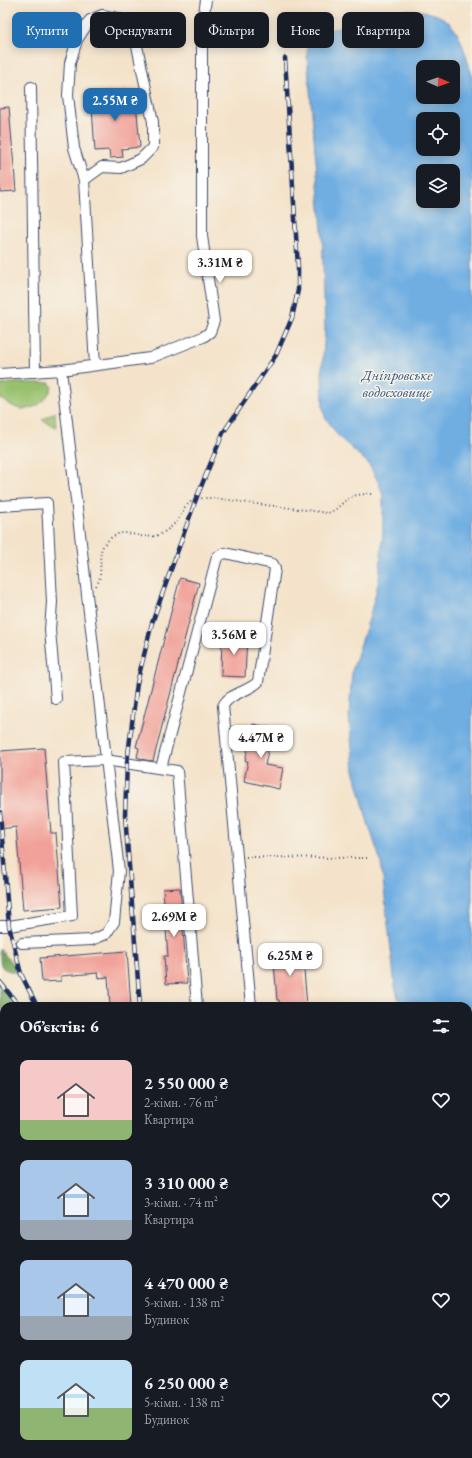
<!DOCTYPE html>
<html lang="uk">
<meta charset="utf-8">
<style>
:root{--surface:#171b24;--page:#242831;--text:#f1f3f6;--muted:#9ea1a6;--accent:#1f6fb2}
body{margin:0;font-family:"EB Garamond",serif;background:var(--page);color:var(--text);height:100vh;display:flex;flex-direction:column;font-size:15px;white-space:nowrap}
*{box-sizing:border-box;margin:0}
p{font-size:13px;color:var(--muted)}
.icon{flex:none;width:22px;height:22px;fill:none;stroke:currentColor;stroke-width:2;stroke-linecap:round;stroke-linejoin:round}
.map{position:relative;flex:1;overflow:hidden}
.drawer{position:absolute;left:0px;top:1002px;width:472px;height:456px;display:flex;flex-direction:column;background:var(--surface);border-radius:12px 12px 0 0;box-shadow:0 2px 10px #0003}
.drawer>*{flex:none}
.banner{position:absolute;left:12px;top:12px;width:448px;height:36px;display:flex;gap:8px}
.needle{width:26px;rotate:92deg}
.controls{position:absolute;left:416px;top:60px;display:grid;gap:8px}
.controls a{display:grid;place-items:center;width:44px;height:44px;border-radius:8px;background:var(--surface);box-shadow:0 2px 10px #0003;font-size:20px}
.price{position:absolute;translate:-50% -34px;padding:0 9px;border-radius:8px;background:#fff;color:#222;font-size:13px;line-height:26px;filter:drop-shadow(0 1px 2px #0008)}
.price::after{content:'';position:absolute;left:50%;top:24px;width:12px;height:9px;margin-left:-6px;background:inherit;clip-path:polygon(0 0,100% 0,50% 100%)}
.price.on{background:var(--accent);color:#fff}
ul{padding:0;list-style:none}
li{display:flex;align-items:center;gap:12px;height:100px;padding:0 20px}
li span{display:grid;place-items:center;flex:none;width:112px;height:80px;border-radius:8px;color:#555}
li>.icon{margin-inline-start:auto}
span .icon{width:48px;height:48px;fill:#fffc;stroke-width:1}
li b{font-size:17px}
h2{display:flex;justify-content:space-between;align-items:center;height:48px;padding:0 20px;font-size:17px}
.pill{padding:0 14px;border-radius:8px;background:var(--surface);box-shadow:0 2px 10px #0003;font-size:14px;line-height:36px}
.pill.on{background:var(--accent);color:#fff}
.map>svg:first-child{display:block}
.green{fill:#98c16d;stroke:#5a7866}
.forest{fill:#7aa760;stroke:#4a6b5f}
.water{fill:#6faee2;stroke:#456ea0;fill-rule:evenodd}
.building{fill:#f1a199}
.lines{fill:none;stroke-linecap:round;stroke-linejoin:round}
.minor-casing{stroke:#3c4a6e;stroke-width:12}
.path{stroke:#3c4a6e;stroke-width:2;stroke-dasharray:1 3;stroke-linecap:butt}
.minor{stroke:#fff;stroke-width:10}
.rail-casing{stroke:#1b2f5e;stroke-width:4.5}
.rail{stroke:#f7f3e8;stroke-width:3;stroke-dasharray:9;stroke-linecap:butt}
.labels{text-anchor:middle;dominant-baseline:central;stroke-width:3;stroke-linejoin:round;paint-order:stroke}
.water-label{font-size:15px;font-style:italic;fill:#345586;stroke:#f7f3e8}
</style>
<div class="map">
<svg width="472" height="1458" viewBox="0 0 472 1458">
<rect width="100%" height="100%" fill="#f7f3e8"/>
<filter id="ink" filterUnits="userSpaceOnUse"><feTurbulence type="fractalNoise" baseFrequency=".025" numOctaves="2"/><feDisplacementMap in="SourceGraphic" scale="8" xChannelSelector="R" yChannelSelector="G"/><feConvolveMatrix kernelMatrix="1 2 1 2 8 2 1 2 1" color-interpolation-filters="sRGB"/></filter>
<filter id="wash" filterUnits="userSpaceOnUse"><feTurbulence type="fractalNoise" baseFrequency=".012" numOctaves="4" result="noise"/><feDisplacementMap in="SourceGraphic" scale="16" xChannelSelector="R" yChannelSelector="G"/><feGaussianBlur stdDeviation="0.9" result="paint"/><feColorMatrix in="noise" values="0 0 0 0 0 0 0 0 0 0 0 0 0 0 0 0 0 1.4 0 .05"/><feComposite in="paint" operator="in"/></filter>
<g filter="url(#wash)">
<rect width="100%" height="100%" fill="#f4e3ca"/>
<path class="green" d="M13,383H50L52,387C47,401 32,413 17,408C11,406 5,401 0,398V385Z
M55,412L56,427L42,420Z
M22,1454H42L43,1458H22Z"/>
<path class="forest" d="M0,949L21,974C0,968 0,971 0,949Z
M0,982L19,1006H4V1349L0,1348Z
M0,1359L4,1361V1454H22V1458H0Z
M135,1454H196L186,1458H138Z"/>
<path class="water" d="M407,10C457,11 459,34 472,75V1253L468,1250V1006H400L395,986L381,862L368,823L354,770L349,717L352,671L369,619L379,580L383,532V496L379,483L368,463L339,437L325,417L323,407L322,369L325,331L322,231L307,55C308,41 310,36 325,31ZM423,67H453V97H423ZM423,119H453V149H423ZM423,171H453V201H423Z"/>
<g id="blocks">
<path class="building" d="M135,90L140,147L122,149L123,157L110,158L109,150L95,151L91,93Z
M9,107L16,191L0,192V108Z
M180,578L199,583L153,761L145,760L137,757L139,748L136,747Z
M222,636L247,637L245,677L221,676Z
M253,724L273,728L265,765L283,768L279,789L244,781L248,761H245Z
M44,748L51,833H56L62,907L23,910L16,827L0,829V751Z
M180,888L187,983L166,984L164,956H168L163,889Z
M302,946L307,1006H280L279,1000H277L273,949Z
M127,951L131,1006H110L108,977L99,978L98,973L61,976V981L42,982L40,958Z"/>
</g>
</g>
<g filter="url(#ink)">
<use href="#blocks" fill-opacity="0" stroke="#3c4a6e" stroke-width="1"/>
<g class="lines">
<g class="minor-casing">
<path id="minor" d="M31,87L35,372
M84,180L102,167L121,168L141,159L153,147V122L136,41L118,18L102,15L90,20L77,40L70,63L68,95L74,148L84,180L95,365
M0,374L61,370L150,358L203,337L210,332L214,321L202,236V28L206,0
M0,506L47,503L52,602L50,630L56,699
M161,768L217,557L225,553L273,564L275,569L258,682C248,692 229,693 223,706L251,1006
M0,926H9L72,916L64,762L105,760L177,771L197,1006
M22,943L92,940L106,934L114,922L119,871L61,370
M0,1355L4,1357
M48,1454L49,1458
M285,1458L286,1454"/>
</g>
<path class="path" d="M96,586C105,573 96,555 104,545C122,522 134,540 154,536C162,535 172,527 177,521C182,514 185,504 194,500C206,495 235,501 248,503C275,506 301,509 327,513C338,510 340,504 349,498C356,494 366,494 375,494
M246,857L370,858
M0,1335L4,1337
M468,1422L472,1421
M341,1458L352,1454"/>
<use href="#minor" class="minor"/>
<g class="rail-casing">
<path id="rail" d="M0,812L9,926L21,974L37,1006
M0,982L19,1006
M140,1006L125,815L127,763L137,683L152,623L196,499L223,433L276,355L292,318L298,290V267L285,58"/>
</g>
<use href="#rail" class="rail"/>
</g>
</g>
<g class="labels">
<g class="water-label">
<text x="397" y="374">Дніпровське<tspan x="397" dy="17">водосховище</tspan></text>
</g>
</g>
</svg>
<div class="controls">
<a><svg class="needle" viewBox="-14 -14 28 28"><path d="M0-13l5 13h-10z" fill="#e53935"/><path d="M0 13l5-13h-10z" fill="#9ea1a6"/></svg></a>
<a><svg class="icon" aria-label="locate" viewBox="0 0 24 24"><circle cx="12" cy="12" r="6"/><path d="M12 2v4M12 18v4M2 12h4M18 12h4"/></svg></a>
<a><svg class="icon" aria-label="layers" viewBox="0 0 24 24"><path d="M12 4l9 5-9 5-9-5zM3 14l9 5 9-5"/></svg></a>
</div>
<b class="price on" style="left:115px;top:122px">2.55M ₴</b>
<b class="price" style="left:220px;top:284px">3.31M ₴</b>
<b class="price" style="left:234px;top:656px">3.56M ₴</b>
<b class="price" style="left:261px;top:759px">4.47M ₴</b>
<b class="price" style="left:174px;top:938px">2.69M ₴</b>
<b class="price" style="left:290px;top:977px">6.25M ₴</b>
<div class="banner">
<a class="pill on">Купити</a>
<a class="pill">Орендувати</a>
<a class="pill">Фільтри</a>
<a class="pill">Нове</a>
<a class="pill">Квартира</a>
</div>
<section class="drawer">
<h2>Об’єктів: 6<svg class="icon" aria-label="filters" viewBox="0 0 24 24"><path d="M4 7h16M4 17h16"/><circle cx="9" cy="7" r="2"/><circle cx="15" cy="17" r="2"/></svg></h2>
<ul>
<li><span style="background:linear-gradient(#f6c9c9 75%,#8fb573 0)"><svg class="icon" aria-label="home" viewBox="0 0 24 24"><path d="M3 11l9-7 9 7M6 9v11h12V9"/></svg></span><div><b>2 550 000 ₴</b><p>2-кімн. · 76 m²</p><p>Квартира</p></div><svg class="icon" aria-label="heart" viewBox="0 0 24 24"><path d="M12 20l-8-8c-3-5 5-10 8-4 3-6 11-1 8 4z"/></svg></li>
<li><span style="background:linear-gradient(#a9c7e8 75%,#9aa5b1 0)"><svg class="icon" aria-label="home" viewBox="0 0 24 24"><path d="M3 11l9-7 9 7M6 9v11h12V9"/></svg></span><div><b>3 310 000 ₴</b><p>3-кімн. · 74 m²</p><p>Квартира</p></div><svg class="icon" aria-label="heart" viewBox="0 0 24 24"><path d="M12 20l-8-8c-3-5 5-10 8-4 3-6 11-1 8 4z"/></svg></li>
<li><span style="background:linear-gradient(#a9c7e8 70%,#9aa5b1 0)"><svg class="icon" aria-label="home" viewBox="0 0 24 24"><path d="M3 11l9-7 9 7M6 9v11h12V9"/></svg></span><div><b>4 470 000 ₴</b><p>5-кімн. · 138 m²</p><p>Будинок</p></div><svg class="icon" aria-label="heart" viewBox="0 0 24 24"><path d="M12 20l-8-8c-3-5 5-10 8-4 3-6 11-1 8 4z"/></svg></li>
<li><span style="background:linear-gradient(#bfe0f5 60%,#8fb573 0)"><svg class="icon" aria-label="home" viewBox="0 0 24 24"><path d="M3 11l9-7 9 7M6 9v11h12V9"/></svg></span><div><b>6 250 000 ₴</b><p>5-кімн. · 138 m²</p><p>Будинок</p></div><svg class="icon" aria-label="heart" viewBox="0 0 24 24"><path d="M12 20l-8-8c-3-5 5-10 8-4 3-6 11-1 8 4z"/></svg></li>
</ul>
</section>
</div>
